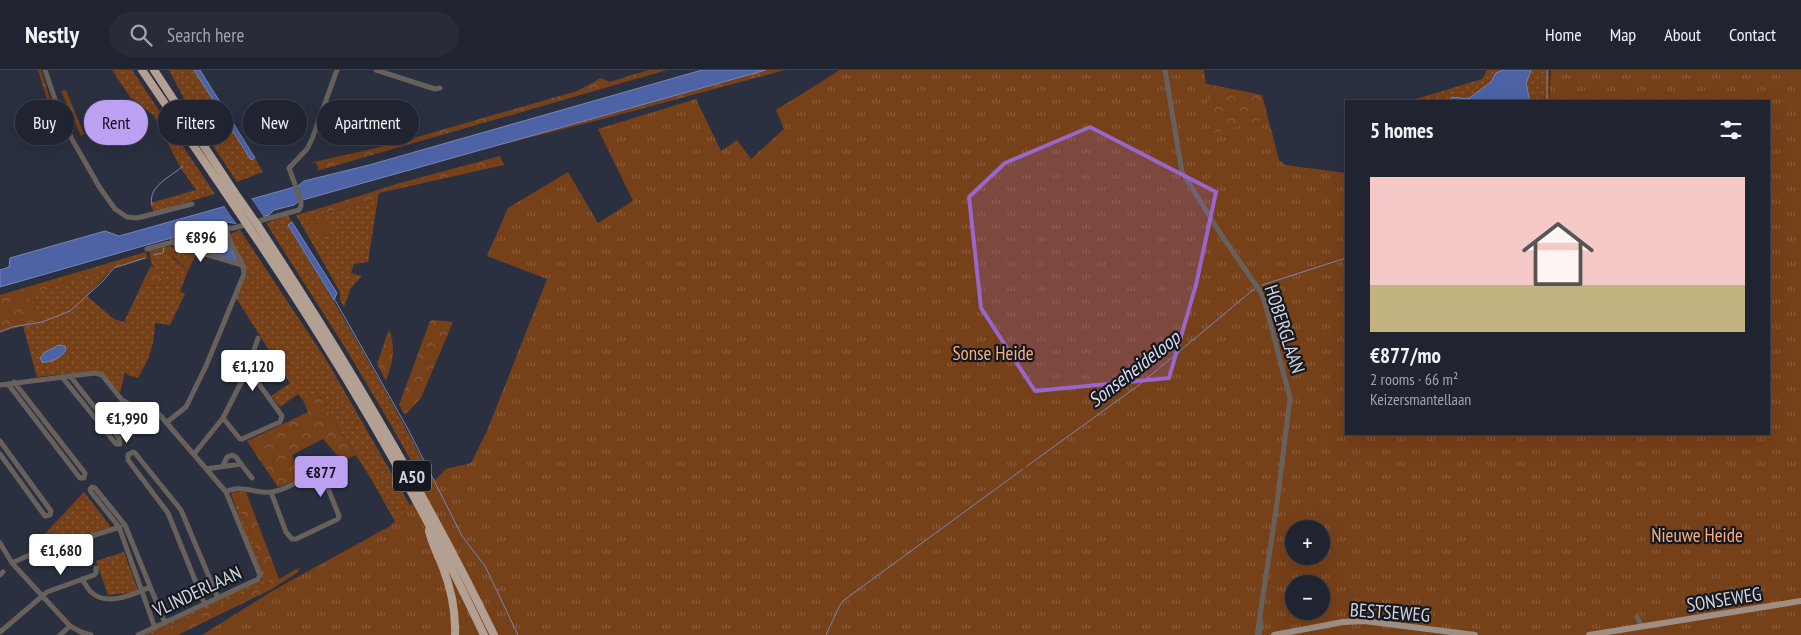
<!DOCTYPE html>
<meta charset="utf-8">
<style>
:root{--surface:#202430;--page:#282c38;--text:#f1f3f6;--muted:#a2a4ab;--line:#3d414c;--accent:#bca0f2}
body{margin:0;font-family:"PT Sans Narrow",sans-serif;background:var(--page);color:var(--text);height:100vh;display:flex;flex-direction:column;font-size:19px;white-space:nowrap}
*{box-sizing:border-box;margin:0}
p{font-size:16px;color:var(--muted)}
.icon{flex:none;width:28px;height:28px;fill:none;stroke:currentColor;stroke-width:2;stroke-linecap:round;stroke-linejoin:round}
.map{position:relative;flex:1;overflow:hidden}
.details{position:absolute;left:1345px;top:30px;width:425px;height:335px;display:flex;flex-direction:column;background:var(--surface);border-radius:0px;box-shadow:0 5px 20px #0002,0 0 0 1px var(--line)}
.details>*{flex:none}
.hud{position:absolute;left:15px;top:30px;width:475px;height:45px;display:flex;gap:10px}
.fabs{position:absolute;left:1285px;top:450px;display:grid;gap:10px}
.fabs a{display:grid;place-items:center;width:45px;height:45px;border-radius:50%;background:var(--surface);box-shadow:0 5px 20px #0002,0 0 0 1px var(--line);font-size:25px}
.price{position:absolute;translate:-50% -42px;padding:0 11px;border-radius:5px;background:#fff;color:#222;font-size:16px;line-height:32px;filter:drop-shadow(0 1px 2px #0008)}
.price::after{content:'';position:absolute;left:50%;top:30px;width:15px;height:11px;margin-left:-8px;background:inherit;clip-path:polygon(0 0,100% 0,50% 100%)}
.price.active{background:var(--accent);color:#111}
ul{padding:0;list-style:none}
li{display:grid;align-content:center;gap:10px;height:265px;padding:0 25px}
li span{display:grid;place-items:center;height:155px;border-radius:0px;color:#555}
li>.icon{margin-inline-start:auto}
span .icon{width:90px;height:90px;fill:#fffc;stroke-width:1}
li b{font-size:21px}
h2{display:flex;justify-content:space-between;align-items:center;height:60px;padding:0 25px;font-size:21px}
.chip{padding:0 18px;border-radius:22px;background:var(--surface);box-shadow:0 5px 20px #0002,0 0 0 1px var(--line);font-size:18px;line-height:45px}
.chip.active{background:var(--accent);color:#111}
header{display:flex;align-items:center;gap:30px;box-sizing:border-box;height:70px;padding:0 25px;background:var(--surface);border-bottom:1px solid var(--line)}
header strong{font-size:24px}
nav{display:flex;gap:28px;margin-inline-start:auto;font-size:18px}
.search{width:350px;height:45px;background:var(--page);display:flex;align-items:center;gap:12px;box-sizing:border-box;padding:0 18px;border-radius:28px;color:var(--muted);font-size:19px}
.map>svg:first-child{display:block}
.grass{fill:url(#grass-dots)}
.forest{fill:url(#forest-crowns)}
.park{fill:url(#park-tufts);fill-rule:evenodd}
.water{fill:#4d63a6;stroke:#7585b7}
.pier{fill:#2a3040}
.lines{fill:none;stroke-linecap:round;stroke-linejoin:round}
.stream{stroke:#7585b7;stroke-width:1}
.minor{stroke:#68605b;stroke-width:5}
.major{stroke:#9f8e84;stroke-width:6}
.highway{stroke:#b4a093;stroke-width:8}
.highway-bridge{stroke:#b4a093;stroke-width:8}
.marked{fill:#9967cb;fill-opacity:0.2;stroke:#9967cb;stroke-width:4;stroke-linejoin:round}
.labels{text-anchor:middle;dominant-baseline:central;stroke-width:4.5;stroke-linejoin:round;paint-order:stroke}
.shield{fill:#16181f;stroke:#999ca6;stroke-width:1}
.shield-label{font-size:18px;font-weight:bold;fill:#d1d5e0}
.street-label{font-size:19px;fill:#d1d5e0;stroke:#16181f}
.park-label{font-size:19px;fill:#fdb07e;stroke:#16181f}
.water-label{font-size:20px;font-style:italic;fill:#d8dff3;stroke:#16181f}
</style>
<header>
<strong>Nestly</strong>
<div class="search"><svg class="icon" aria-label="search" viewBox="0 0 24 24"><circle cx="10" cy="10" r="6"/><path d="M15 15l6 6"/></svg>Search here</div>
<nav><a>Home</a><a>Map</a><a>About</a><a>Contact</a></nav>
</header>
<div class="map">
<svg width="1801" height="565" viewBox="0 0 1801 565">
<defs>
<pattern id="grass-dots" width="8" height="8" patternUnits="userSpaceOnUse" patternTransform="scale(1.25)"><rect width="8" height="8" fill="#764019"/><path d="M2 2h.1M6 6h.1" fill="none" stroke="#885b3a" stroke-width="1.8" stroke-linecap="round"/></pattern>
<pattern id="forest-crowns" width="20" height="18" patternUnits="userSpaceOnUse" patternTransform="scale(1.25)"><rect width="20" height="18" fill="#764019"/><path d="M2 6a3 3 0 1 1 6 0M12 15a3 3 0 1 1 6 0" fill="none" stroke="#885b3a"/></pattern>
<pattern id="park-tufts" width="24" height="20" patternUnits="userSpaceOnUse" patternTransform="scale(1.25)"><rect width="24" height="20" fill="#764019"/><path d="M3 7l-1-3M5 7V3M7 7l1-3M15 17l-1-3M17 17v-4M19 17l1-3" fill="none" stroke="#885b3a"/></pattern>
</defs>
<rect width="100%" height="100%" fill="#2a3040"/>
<path class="grass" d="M112,0H132L215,124L154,142L150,133L196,120L180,97L154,46L130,27Z
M169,0H194L251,90L255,88L263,102L237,112L193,46Z
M1487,0H1503L1496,3L1491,12L1468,29L1453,27L1449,31H1409L1482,9Z
M1531,0H1549V31H1528L1529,27L1526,14Z
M378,128L368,192L354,194L351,203L362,206L351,218L344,237L340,230V222L296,145L324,137L329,143Z
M288,145L292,152L288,156C345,248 399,342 448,439L430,425L391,355L346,279L266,153Z
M240,160L327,291L411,437L424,504L373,412L317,323L303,330L298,324L280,337L271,326L290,313L236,228L247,203C243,189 230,179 230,164Z
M163,183L169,184L179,194H181L187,203L180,222L185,224L170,255L155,253C154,277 150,287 138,308L128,305L125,302L120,323L102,303L96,301L37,307L23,256L34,253L27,225L69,212V210L114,197L87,226L114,249L124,252L141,216L162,215C159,205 151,197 150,186Z
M84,422L111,457L26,484Z
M234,422L269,513L149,565H144L262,509L231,424Z
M124,482L138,520L130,523L108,525L96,491Z"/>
<path class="forest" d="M38,0H41L51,32L68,70L60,72Z
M649,0H667L317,101L319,98L316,93H310L389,75L577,21L601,8L609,12Z
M766,0H785L603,49L480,80Z
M1178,8L1262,25L1279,90L1187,102Z
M66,20L84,64L81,66L61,21Z
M500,86L504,95L379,123L378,128L328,143L324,137L400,113Z
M223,162L226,167C207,176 196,186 176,173Z
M170,176L177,180L196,184L187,203L182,194H180C169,181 166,182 150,186L149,181Z
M146,182L148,188L69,210L70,212L27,225L46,250L0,262V225Z
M151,195L164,211L162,215L141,216Z
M433,250L453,252L421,328L405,345L399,335L430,251Z
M389,259C396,279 393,292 386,311L377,294Z
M317,323L356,385L342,391L323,369L292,385L300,409L278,417L247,371L308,342L303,330Z
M234,422H246L279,509L300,497L297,503L270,520L178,565H149L269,513Z"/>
<path class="park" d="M840,0H1204L1212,64L1265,49L1279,90L1285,95L1346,103V364H1769V31H1549L1551,0H1801V565H202L274,520L390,456L446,399L471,393L487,361L547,209L487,186L508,138L568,102L598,153L633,131L598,59L696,29L721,81L737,70L751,89L784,59L776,40ZM1294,459H1321V486H1294ZM1294,514H1321V541H1294Z
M327,147L330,165L323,169L311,152Z
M53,459L56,460L59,459L62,463L56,465L58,471L33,480Z"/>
<path class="water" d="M194,0H200L255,88L251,90Z
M702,0H766L299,131L294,135L274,140L269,145L239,154L227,152L0,217V200L9,197L10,188L105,161L119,166L298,116L304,111L369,95Z
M1503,0H1531L1526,14L1529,27L1528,31H1449L1452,27L1468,29L1491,12L1496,3Z
M292,152L337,223L334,230L288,155Z
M226,167L237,192L212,183L199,180Z
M59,275L65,276L66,280C61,288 51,293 42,292L40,288L45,282Z"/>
<path class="pier" d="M250,127L265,149L238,156L223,134Z"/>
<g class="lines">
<path class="stream" d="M1547,31V0
M152,135C147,116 171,107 183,96
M154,185L163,183L164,177
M1262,215L1346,188
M335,230L409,361L462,466L485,496L518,565
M0,262L12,257L42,252L70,241L102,212L114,198L145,188
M1027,396L1139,315L1254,219
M826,565L840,535L844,530L1023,399"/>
<path class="minor" d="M45,0L61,47L73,71L100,118L115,139L127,147L137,148L192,134
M376,0L435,19L440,18
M1165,0L1182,102L1220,163L1260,221L1264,229L1290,328L1277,433L1257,565
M172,171L179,177L212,186L242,195
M147,179L219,159L234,158L299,140L301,136V131L289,98L307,79L312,69L337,0
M247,301L258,268
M62,307L116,374H120L119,368L70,306
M8,314L80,408H84L85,403L14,312
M0,315L95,303L102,305L122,330L129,334L152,340L159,344L226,422L260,505L258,509L138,565
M167,352L186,337L206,296L244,204C245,190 228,178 227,159
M0,371L51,441L50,445L45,446L0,384
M194,384L223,348L247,301L251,303L282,346L280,352L242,369H240L223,348
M223,396L227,387L232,385L236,387L241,394
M206,399L241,394L252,408
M226,422C239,414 258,424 272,422C288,419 302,409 316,401L322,403L339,446L338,449L296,469H292L286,462L271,422
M0,473L12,493L70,556L81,562L91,565
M12,493L25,487L120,457
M0,505L3,502
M82,509C86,515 89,522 95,525C110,535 135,524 150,517
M205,535L168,443L128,390V385L133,382L135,383L181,440L218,528
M1637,547L1642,557
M155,558L119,457L91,422L90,419L92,417L95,418L125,455L165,553
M0,562L47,522L94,505L96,503V498
M60,565L70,556
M1259,565L1261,555L1260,549"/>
<path class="major" d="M1274,565L1343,552L1364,551L1475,565
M1589,565L1801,531"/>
<path class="highway" d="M142,0L225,122
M154,0L233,120
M258,156C345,288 425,423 494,565
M250,159C273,193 296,228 318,263C379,360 435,461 484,565
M429,461C432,473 437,484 442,495C451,518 456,540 455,565"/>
<path class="highway-bridge" d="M233,120L258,156
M225,122L250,159"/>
</g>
<path class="marked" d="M1090,57L1216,122L1196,215L1169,308L1035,321L981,238L969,127L1005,93Z"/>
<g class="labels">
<rect class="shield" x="393" y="390.5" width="38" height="31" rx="4"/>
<g class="shield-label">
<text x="412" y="406">A50</text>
</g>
<g class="street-label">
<text transform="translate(1285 259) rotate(72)">HOBERGLAAN</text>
<text transform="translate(197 521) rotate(-25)">VLINDERLAAN</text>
<text transform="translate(1724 529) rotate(-9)">SONSEWEG</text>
<text transform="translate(1390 542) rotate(4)">BESTSEWEG</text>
</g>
<g class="park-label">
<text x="993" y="283">Sonse Heide</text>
<text x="1697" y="465">Nieuwe Heide</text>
</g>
<g class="water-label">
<text transform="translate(1134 299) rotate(-38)">Sonseheideloop</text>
</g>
</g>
</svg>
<div class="fabs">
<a>+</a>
<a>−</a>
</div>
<b class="price" style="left:201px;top:193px">€896</b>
<b class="price" style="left:253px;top:322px">€1,120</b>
<b class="price" style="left:127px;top:374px">€1,990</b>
<b class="price active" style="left:321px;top:428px">€877</b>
<b class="price" style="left:61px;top:506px">€1,680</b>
<div class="hud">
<a class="chip">Buy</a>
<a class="chip active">Rent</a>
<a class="chip">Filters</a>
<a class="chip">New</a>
<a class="chip">Apartment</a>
</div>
<section class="details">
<h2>5 homes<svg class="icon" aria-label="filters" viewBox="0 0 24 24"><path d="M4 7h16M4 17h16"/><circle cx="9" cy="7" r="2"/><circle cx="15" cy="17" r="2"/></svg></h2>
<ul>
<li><span style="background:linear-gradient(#f6c9c9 70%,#c2b280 0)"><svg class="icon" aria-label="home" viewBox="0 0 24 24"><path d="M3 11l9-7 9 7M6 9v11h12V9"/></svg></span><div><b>€877/mo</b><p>2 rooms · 66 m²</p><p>Keizersmantellaan</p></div></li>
</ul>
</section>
</div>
